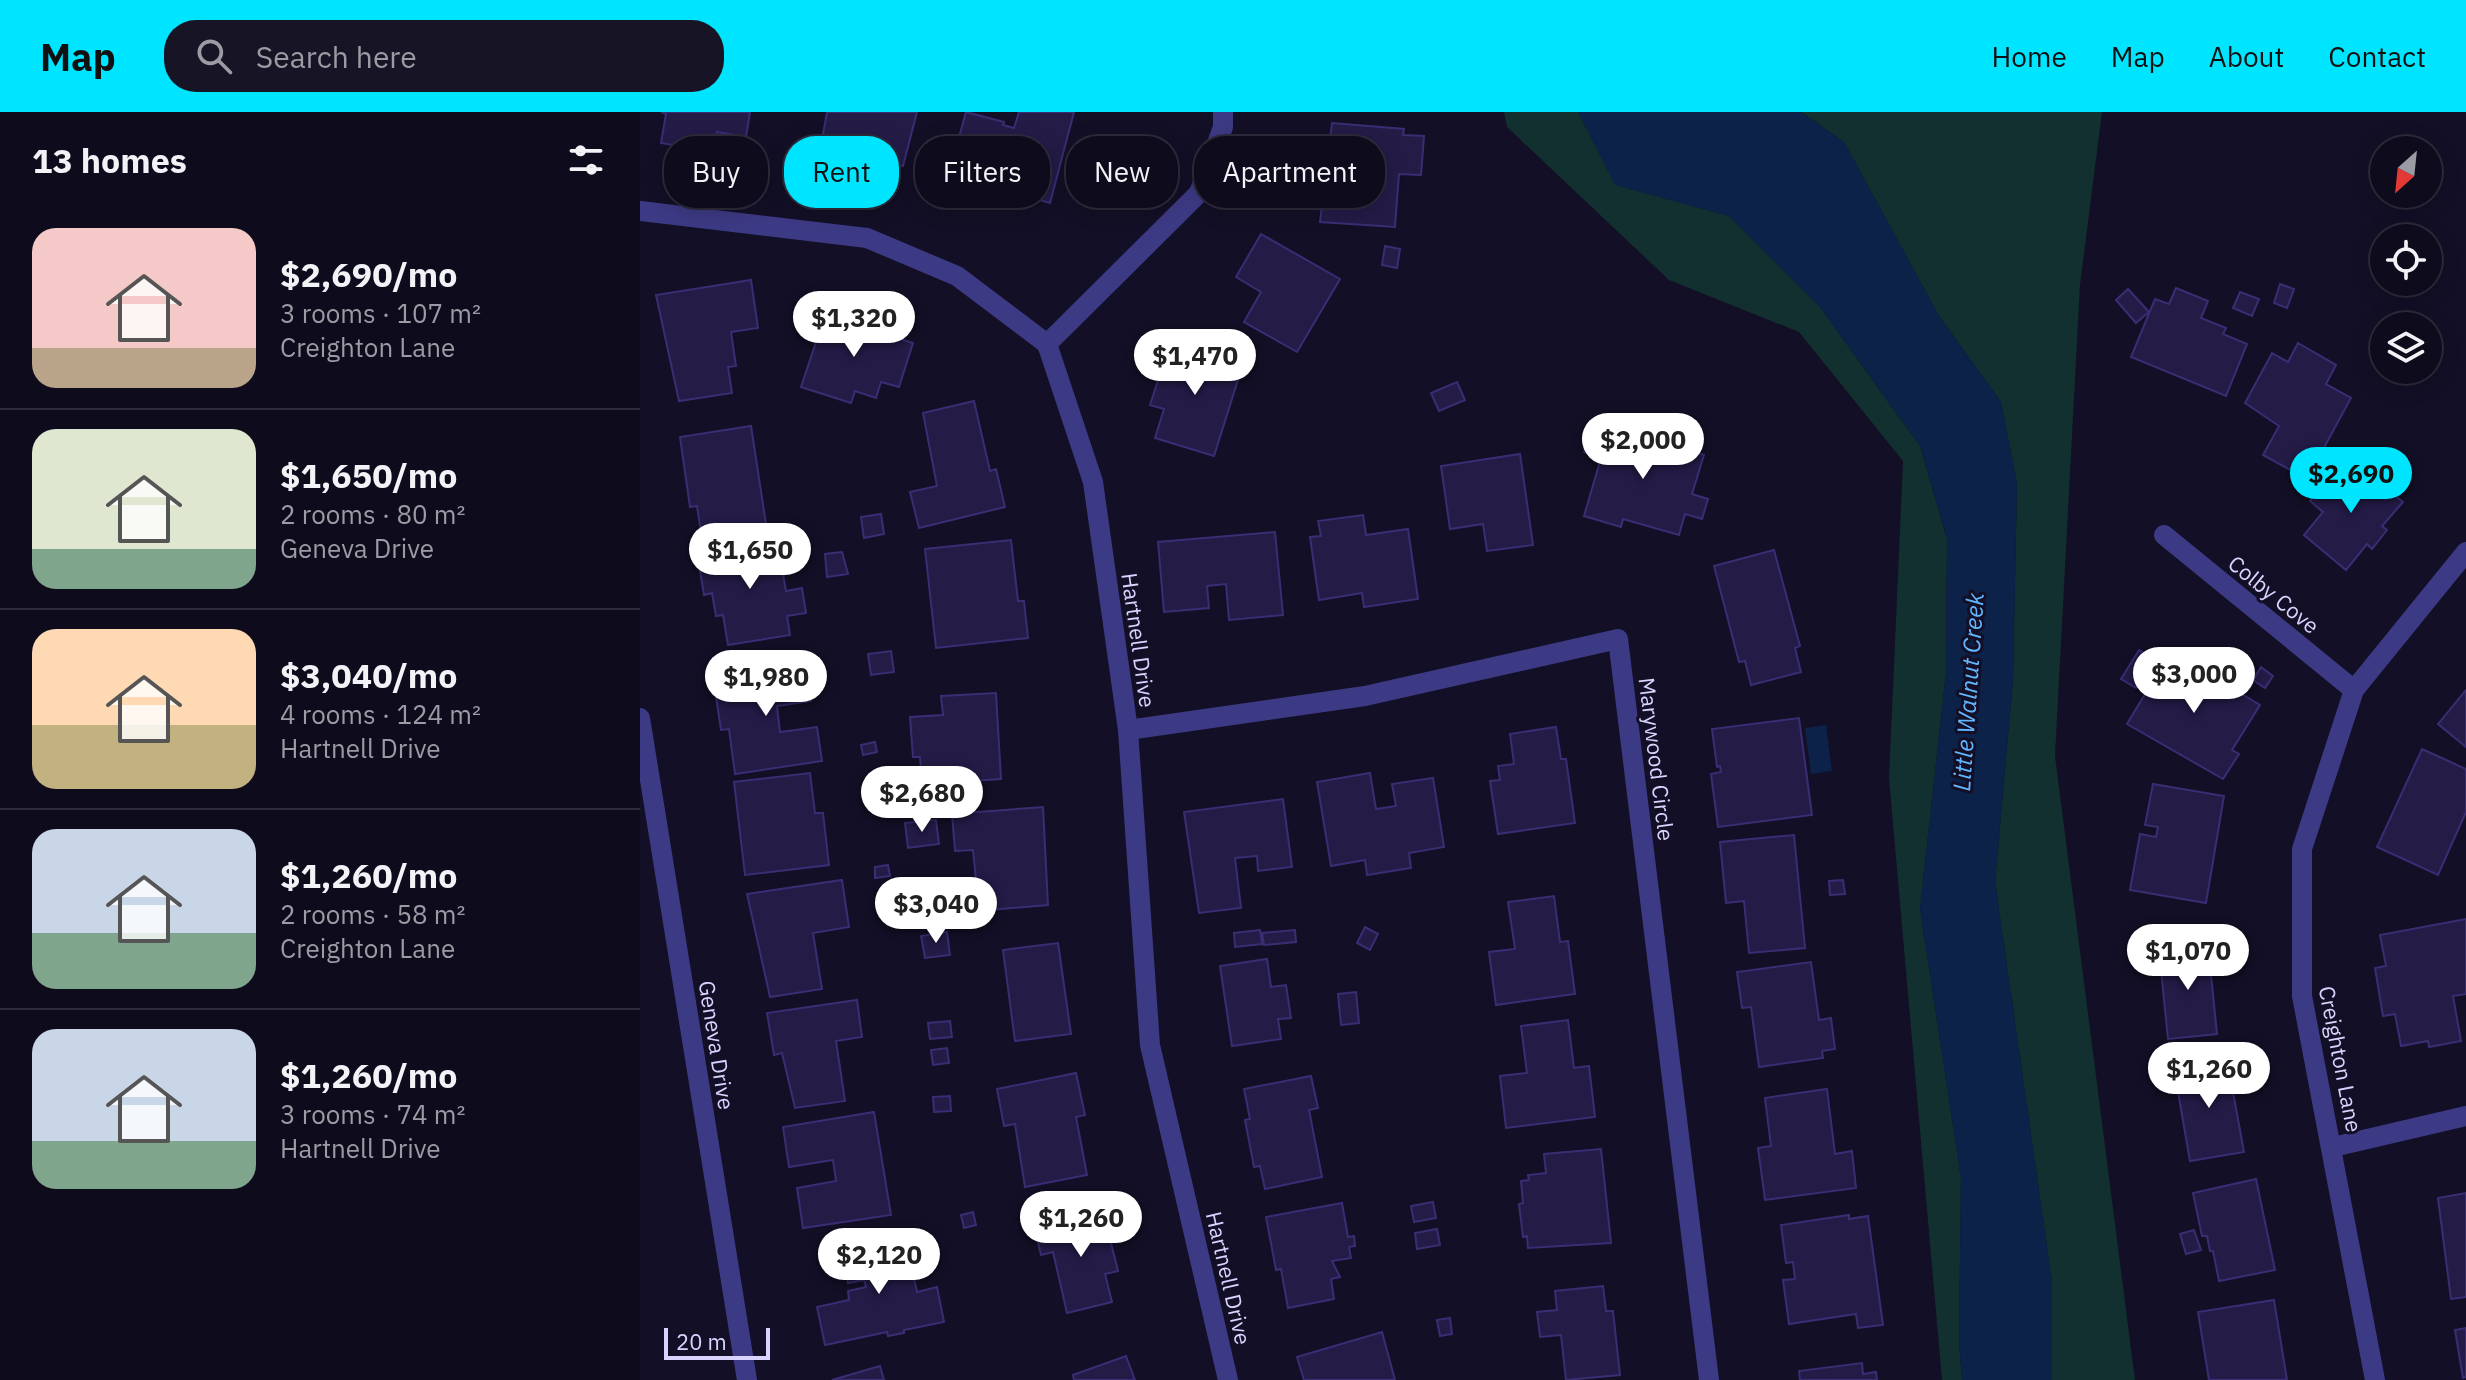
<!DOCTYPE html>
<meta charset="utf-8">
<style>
:root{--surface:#0e0b1c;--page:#171425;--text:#f1f3f6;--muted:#9b9ba3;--line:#2e2b3b;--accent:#00e5ff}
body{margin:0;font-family:"IBM Plex Sans",sans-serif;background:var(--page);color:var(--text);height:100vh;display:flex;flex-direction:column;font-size:30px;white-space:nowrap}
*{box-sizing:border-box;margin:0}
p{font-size:26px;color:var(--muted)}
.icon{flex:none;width:44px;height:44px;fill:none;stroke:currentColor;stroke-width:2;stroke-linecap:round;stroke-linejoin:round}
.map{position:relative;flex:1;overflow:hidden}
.drawer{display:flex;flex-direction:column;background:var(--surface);width:640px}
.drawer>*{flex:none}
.hud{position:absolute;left:24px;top:24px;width:760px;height:72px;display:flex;gap:16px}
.needle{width:52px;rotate:207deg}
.buttons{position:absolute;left:1730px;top:24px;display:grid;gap:16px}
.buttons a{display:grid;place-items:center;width:72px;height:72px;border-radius:50%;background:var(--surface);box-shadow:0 4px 20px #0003,0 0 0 2px var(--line);font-size:40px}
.scale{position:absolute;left:24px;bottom:20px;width:106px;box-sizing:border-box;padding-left:8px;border:4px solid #d9d4ff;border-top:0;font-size:22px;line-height:28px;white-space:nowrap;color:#d9d4ff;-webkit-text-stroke:6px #130f26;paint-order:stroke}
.price{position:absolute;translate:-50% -68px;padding:0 18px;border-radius:28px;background:#fff;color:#222;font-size:26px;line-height:52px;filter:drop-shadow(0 2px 4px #0008)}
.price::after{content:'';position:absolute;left:50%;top:48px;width:24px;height:18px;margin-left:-12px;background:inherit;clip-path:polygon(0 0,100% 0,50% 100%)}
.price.selected{background:var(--accent);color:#111}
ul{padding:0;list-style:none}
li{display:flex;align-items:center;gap:24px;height:200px;padding:0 32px}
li+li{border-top:2px solid var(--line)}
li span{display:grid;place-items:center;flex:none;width:224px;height:160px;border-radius:24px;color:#555}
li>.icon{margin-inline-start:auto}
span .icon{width:96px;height:96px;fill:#fffc;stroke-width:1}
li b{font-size:34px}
h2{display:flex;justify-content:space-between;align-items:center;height:96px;padding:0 32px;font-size:34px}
.tag{padding:0 28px;border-radius:32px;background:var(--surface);box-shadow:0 4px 20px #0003,0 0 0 2px var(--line);font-size:28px;line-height:72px}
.tag.selected{background:var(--accent);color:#111}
header{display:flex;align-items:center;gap:48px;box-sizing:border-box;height:112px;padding:0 40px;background:var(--accent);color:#111}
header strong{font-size:38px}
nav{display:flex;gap:44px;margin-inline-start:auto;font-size:28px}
.search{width:560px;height:72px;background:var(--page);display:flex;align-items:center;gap:20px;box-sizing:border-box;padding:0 28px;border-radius:32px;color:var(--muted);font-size:30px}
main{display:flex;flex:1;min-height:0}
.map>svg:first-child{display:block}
.green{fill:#12302f}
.water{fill:#0c2248}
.building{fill:#241b47;stroke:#3b2d73;stroke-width:2;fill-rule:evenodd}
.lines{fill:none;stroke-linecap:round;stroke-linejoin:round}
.minor{stroke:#3d3a85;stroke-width:20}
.labels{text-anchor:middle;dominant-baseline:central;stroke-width:6;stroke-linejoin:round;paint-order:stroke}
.street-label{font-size:22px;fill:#d9d4ff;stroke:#130f26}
.water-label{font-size:24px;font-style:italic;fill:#62b6ff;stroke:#130f26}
</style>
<header>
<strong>Map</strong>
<div class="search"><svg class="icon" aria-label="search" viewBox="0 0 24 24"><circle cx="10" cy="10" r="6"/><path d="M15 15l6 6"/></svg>Search here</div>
<nav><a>Home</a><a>Map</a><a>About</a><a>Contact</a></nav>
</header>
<main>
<section class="drawer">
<h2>13 homes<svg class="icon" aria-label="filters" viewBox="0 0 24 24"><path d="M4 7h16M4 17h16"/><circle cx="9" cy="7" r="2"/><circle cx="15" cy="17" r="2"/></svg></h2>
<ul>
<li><span style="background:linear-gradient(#f6c9c9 75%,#b9a48a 0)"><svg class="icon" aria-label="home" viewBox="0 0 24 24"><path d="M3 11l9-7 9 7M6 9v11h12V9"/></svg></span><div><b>$2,690/mo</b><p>3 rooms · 107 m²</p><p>Creighton Lane</p></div></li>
<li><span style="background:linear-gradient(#dfe7d0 75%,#7fa58c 0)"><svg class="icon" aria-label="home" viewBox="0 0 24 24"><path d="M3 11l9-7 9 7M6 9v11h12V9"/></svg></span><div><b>$1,650/mo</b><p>2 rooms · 80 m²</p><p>Geneva Drive</p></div></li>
<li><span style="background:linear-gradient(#ffd9b3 60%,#c2b280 0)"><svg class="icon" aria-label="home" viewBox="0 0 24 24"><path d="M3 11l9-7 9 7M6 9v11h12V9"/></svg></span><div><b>$3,040/mo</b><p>4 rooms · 124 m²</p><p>Hartnell Drive</p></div></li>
<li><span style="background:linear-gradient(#c9d6e8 65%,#7fa58c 0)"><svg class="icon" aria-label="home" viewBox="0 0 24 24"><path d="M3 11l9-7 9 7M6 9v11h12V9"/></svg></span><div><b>$1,260/mo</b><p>2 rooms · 58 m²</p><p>Creighton Lane</p></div></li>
<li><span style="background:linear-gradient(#c9d6e8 70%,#7fa58c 0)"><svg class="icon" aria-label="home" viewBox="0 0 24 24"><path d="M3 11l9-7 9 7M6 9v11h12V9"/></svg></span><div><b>$1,260/mo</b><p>3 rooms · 74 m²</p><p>Hartnell Drive</p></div></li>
</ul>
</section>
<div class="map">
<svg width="1826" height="1268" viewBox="0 0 1826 1268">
<rect width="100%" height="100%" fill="#130f26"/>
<path class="green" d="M864,0H938L976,73L1089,104L1180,195L1280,334L1307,427L1306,561L1280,797L1321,1066L1319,1227L1322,1268H1302L1249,666L1263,349L1159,220L1029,168L867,15Z
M1161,0H1462L1440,173L1415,644L1495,1268H1412V1170L1355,770L1373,567L1377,372L1361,290L1299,204L1204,30Z"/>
<path class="water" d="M938,0H1161L1204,30L1299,204L1361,290L1377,372L1373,567L1355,770L1412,1170V1268H1322L1319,1227L1321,1066L1280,797L1306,561L1307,426L1280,334L1180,195L1089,104L975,73Z
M1186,613L1192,659L1171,662L1165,616Z"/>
<path class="building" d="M110,0L106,25L77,20L74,40L21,31L26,2L21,0Z
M187,0H277L263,54L181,33Z
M326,0L364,10L363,13L374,16L379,0H434L410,91L309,61ZM351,42L361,44L357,60L347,58Z
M692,11L764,17L763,23L784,24L781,63L759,62L755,115L680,110Z
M621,122L700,167L657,240L604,210L621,180L596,165Z
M745,134L760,137L757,156L742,153Z
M111,168L118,216L91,220L96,254L88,255L92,281L39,289L16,183Z
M1640,172L1654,177L1647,196L1634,191Z
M1536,176L1568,189L1561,206L1586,216L1583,222L1607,232L1586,284L1491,245L1515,187L1529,192Z
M1488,177L1509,200L1496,211L1476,188Z
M1600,180L1619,187L1612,204L1593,196Z
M187,197L237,213L235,219L273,231L259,275L241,270L236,286L215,279L211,291L161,275Z
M531,228L603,252L574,344L515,326L524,297L510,293Z
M1658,231L1696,253L1686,272L1711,286L1667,367L1623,343L1639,314L1605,291L1632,241L1648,250Z
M817,270L825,288L799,299L791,281Z
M334,289L350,359L356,357L365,395L279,416L270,380L297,374L283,301Z
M954,310L1064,343L1052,382L1068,387L1062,407L1045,402L1039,423L983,407L981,415L944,404L961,346L944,340Z
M111,314L126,412L61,421L57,394L50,395L40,325Z
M880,342L893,433L847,439L843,412L810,417L801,354Z
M1717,352L1763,390L1742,414L1747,418L1732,437L1727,432L1706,458L1664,423L1683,400L1670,389L1695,359L1704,368Z
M241,402L244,422L224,426L221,405Z
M723,403L726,423L768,417L778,487L724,495L722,481L679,488L670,425L681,424L678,409Z
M635,420L643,503L589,508L586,472L567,474L569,496L524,500L518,430Z
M137,428L146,479L162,476L166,501L147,504L150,523L88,533L83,503L76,504L72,481L64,483L57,441Z
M371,428L378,489H384L388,526L296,536L285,437Z
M1134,438L1160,534L1155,536L1161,560L1111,573L1105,549L1099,550L1074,454Z
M202,440L208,462L187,465L185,442Z
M1499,538L1514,547L1496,576L1481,567Z
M251,539L254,560L231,563L228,542Z
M1531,539L1620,593L1592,638L1599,642L1583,667L1487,612Z
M165,549L171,589L137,594L140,620L177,615L182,649L95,662L89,617L81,618L75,578L82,577L80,562Z
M1621,555L1633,564L1625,576L1613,568Z
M1826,578V635L1798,612Z
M356,581L361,667L282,672L280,645H273L270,605L303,603L301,584Z
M1159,606L1172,703L1078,715L1071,662L1081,660L1080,654L1077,655L1072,617Z
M916,615L921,647H926L935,711L858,722L850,669L860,668L858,654L874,652L870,622Z
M235,630L237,640L223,643L221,633Z
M1782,637L1826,657V700L1798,763L1737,735Z
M170,661L175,701H183L189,753L105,763L94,670Z
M730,661L736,697L756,694L752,672L793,666L804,735L769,741L771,756L727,763L725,748L691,754L677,670Z
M1513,672L1584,684L1566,791L1490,778L1500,722L1516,725L1518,715L1505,713Z
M643,687L652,755L618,759L617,744L595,746L601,796L559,801L544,700Z
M403,695L408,793L339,799L333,738L315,739L312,702Z
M296,708L299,732L268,736L265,711Z
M1154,723L1165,836L1109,841L1104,789L1086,791L1080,730Z
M248,753L250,764L235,766V755Z
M202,768L209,815L173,821L182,877L130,885L107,782Z
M1203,768L1205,782L1190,783L1189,769Z
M914,784L920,830L928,829L935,882L856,893L849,840L875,837L868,790Z
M1826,807V882L1813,884L1821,929L1789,935L1788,929L1761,934L1755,902L1743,904L1735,856L1746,854L1740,823Z
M725,815L738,822L730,838L717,831Z
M620,818L622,832L595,835L594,821Z
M655,818L656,830L624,833L622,821Z
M307,820L310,843L285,846L281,824Z
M418,831L431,922L375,929L363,838Z
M1568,833L1577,922L1528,927L1519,838Z
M627,847L631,875L646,873L651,906L638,907L641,927L592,934L580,854Z
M1171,850L1179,908L1191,906L1195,937L1182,939L1183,946L1119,955L1111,895L1102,896L1097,860Z
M716,880L719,911L701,913L698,882Z
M217,888L222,925L196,929L205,989L155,996L142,941L134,943L127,901Z
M928,908L934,956L949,954L955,1005L866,1016L860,964L887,961L881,914Z
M310,909L312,925L290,927L288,911Z
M307,936L309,951L293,953L291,938Z
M1587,947L1604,1040L1550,1049L1534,957Z
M436,961L445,1003L436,1005L447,1063L385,1075L375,1012L364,1014L357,977Z
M671,964L678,996L669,998L682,1065L625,1077L620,1054L614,1055L605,1008L610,1007L604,977Z
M1187,977L1195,1042L1212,1039L1216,1076L1125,1088L1118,1036L1131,1034L1125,986Z
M310,984L311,999L294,1000L293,985Z
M234,1000L251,1103L163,1116L157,1076L196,1069L193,1048L149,1055L143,1015Z
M961,1037L971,1131L888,1136L887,1124L883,1125L879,1092L883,1091L881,1069L889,1068L888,1063L906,1061L904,1042Z
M1616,1067L1635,1158L1579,1169L1573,1139H1570L1567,1124H1562L1553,1081Z
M1826,1081V1185L1811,1187L1798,1086Z
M793,1090L796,1106L774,1110L771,1094Z
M702,1091L708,1125L714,1124L715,1134L709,1135L711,1146L692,1149L700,1165L691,1167L694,1187L648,1196L641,1157L636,1158L626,1105Z
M463,1099L478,1159L465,1162L472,1190L427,1201L413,1140L401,1143L395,1118Z
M333,1100L336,1113L324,1116L321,1103Z
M1209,1103V1107L1228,1104L1243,1213L1218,1216L1216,1202L1149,1212L1143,1168L1155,1167L1153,1150L1146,1151L1141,1113Z
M797,1117L800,1133L777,1137L775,1121Z
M1554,1118L1561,1138L1546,1142L1540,1122Z
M266,1128L277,1180L297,1175L304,1210L264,1218V1221L248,1224L247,1220L185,1233L177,1195L209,1188L208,1179L226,1175L224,1168L208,1171L201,1136L235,1129L236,1134Z
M963,1174L966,1199H973L980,1263L926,1268L921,1223L900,1225L897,1200L917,1198L915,1179Z
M1634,1188L1647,1268H1569L1558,1200Z
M810,1206L812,1222L800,1224L797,1208Z
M1826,1216V1265L1823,1266L1815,1218Z
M742,1220L755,1268H664L657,1245Z
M486,1244L495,1268H434L433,1263Z
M1222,1251L1223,1262L1236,1260L1237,1268H1160L1159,1259Z
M240,1254L244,1268H192Z"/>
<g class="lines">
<path class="minor" d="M0,99L227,126L317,164L407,232L453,370L488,618L510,933L588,1268
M407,232L559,81L583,15V0
M1524,423L1714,578
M0,606L107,1268
M488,618L725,584L978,527L1069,1268
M1693,1035L1826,1004
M1735,1268L1662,884V737L1714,578L1826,440"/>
</g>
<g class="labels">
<g class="street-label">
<text transform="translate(1634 482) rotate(39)">Colby Cove</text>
<text transform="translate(499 528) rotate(82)">Hartnell Drive</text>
<text transform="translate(1017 647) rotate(83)">Marywood Circle</text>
<text transform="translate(77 933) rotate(81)">Geneva Drive</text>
<text transform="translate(1701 947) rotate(79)">Creighton Lane</text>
<text transform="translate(589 1166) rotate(77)">Hartnell Drive</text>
</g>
<g class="water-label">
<text transform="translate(1328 580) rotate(-86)">Little Walnut Creek</text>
</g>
</g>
</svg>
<div class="buttons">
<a><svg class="needle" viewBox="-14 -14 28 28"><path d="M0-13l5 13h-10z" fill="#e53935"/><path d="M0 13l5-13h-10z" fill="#9b9ba3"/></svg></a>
<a><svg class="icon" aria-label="locate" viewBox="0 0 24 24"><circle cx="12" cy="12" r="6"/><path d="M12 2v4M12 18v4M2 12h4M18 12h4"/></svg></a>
<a><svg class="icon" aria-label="layers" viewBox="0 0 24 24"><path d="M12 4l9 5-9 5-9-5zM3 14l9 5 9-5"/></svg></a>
</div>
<div class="scale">20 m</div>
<b class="price" style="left:214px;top:247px">$1,320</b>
<b class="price" style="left:555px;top:285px">$1,470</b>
<b class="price" style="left:1003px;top:369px">$2,000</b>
<b class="price selected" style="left:1711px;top:403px">$2,690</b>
<b class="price" style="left:110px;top:479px">$1,650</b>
<b class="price" style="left:1554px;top:603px">$3,000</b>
<b class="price" style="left:126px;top:606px">$1,980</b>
<b class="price" style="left:282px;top:722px">$2,680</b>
<b class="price" style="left:296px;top:833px">$3,040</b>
<b class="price" style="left:1548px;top:880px">$1,070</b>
<b class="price" style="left:1569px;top:998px">$1,260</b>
<b class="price" style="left:441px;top:1147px">$1,260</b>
<b class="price" style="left:239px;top:1184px">$2,120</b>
<div class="hud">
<a class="tag">Buy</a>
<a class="tag selected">Rent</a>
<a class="tag">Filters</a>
<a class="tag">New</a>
<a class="tag">Apartment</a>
</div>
</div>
</main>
